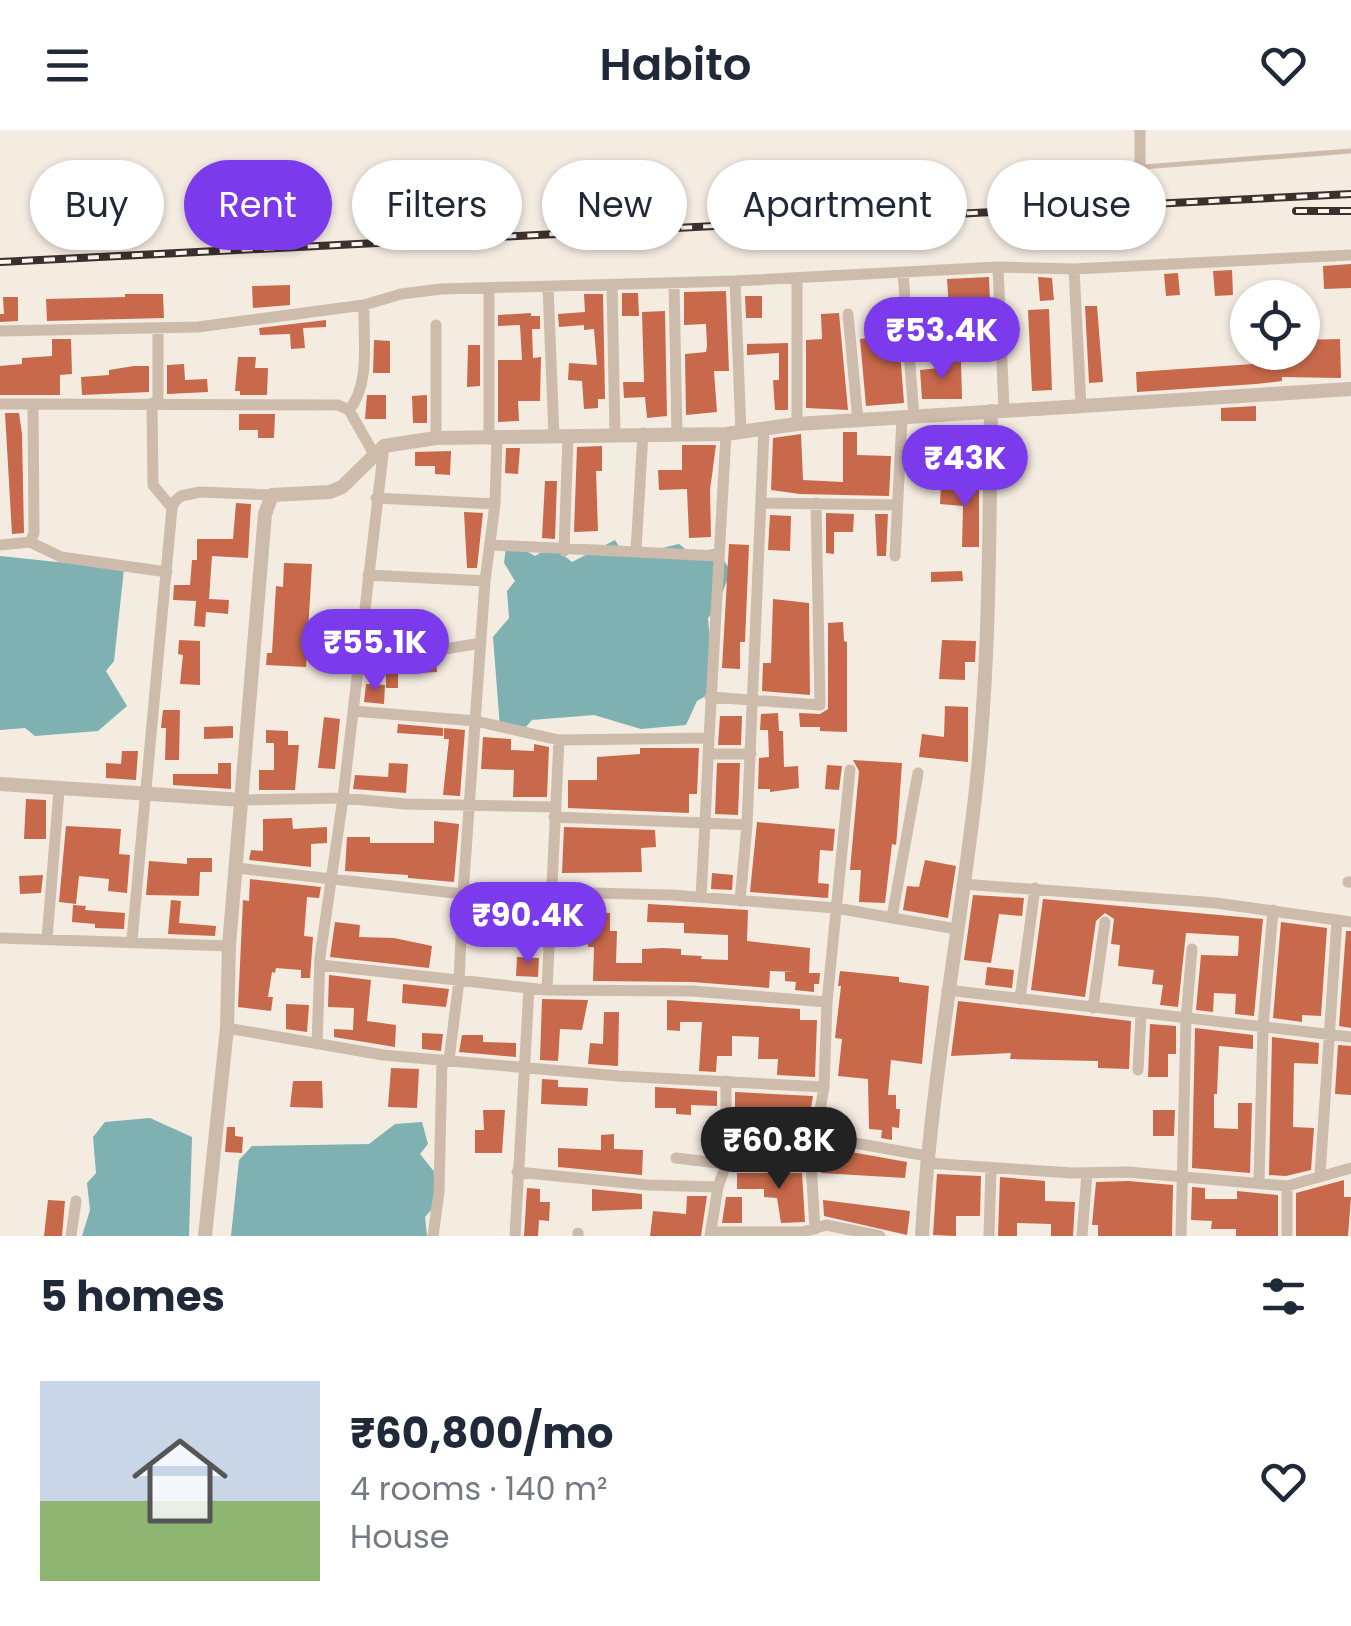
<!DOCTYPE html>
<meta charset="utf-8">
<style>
:root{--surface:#fff;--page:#f6f6f7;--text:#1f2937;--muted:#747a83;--line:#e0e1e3;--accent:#7c3aed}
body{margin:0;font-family:Poppins,sans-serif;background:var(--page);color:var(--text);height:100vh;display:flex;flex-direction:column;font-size:38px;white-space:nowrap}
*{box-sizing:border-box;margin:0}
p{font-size:32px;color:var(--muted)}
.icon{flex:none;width:55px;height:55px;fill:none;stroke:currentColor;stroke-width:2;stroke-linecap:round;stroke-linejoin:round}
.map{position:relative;height:1106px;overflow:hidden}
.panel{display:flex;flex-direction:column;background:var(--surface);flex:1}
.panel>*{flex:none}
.top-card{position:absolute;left:30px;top:30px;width:1292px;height:90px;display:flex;gap:20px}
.tools{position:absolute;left:1230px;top:150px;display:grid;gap:20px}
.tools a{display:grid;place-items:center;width:90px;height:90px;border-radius:50%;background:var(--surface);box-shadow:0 2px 8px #0004;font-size:50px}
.price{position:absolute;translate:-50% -85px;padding:0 22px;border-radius:35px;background:var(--accent);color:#fff;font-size:32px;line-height:65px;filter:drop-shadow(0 2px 5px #0008)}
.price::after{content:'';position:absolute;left:50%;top:60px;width:30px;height:22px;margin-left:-15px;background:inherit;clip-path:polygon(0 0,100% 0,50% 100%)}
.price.active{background:#222;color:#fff}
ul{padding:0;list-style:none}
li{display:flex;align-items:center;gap:30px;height:250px;padding:0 40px}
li+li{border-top:2px solid var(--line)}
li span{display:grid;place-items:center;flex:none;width:280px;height:200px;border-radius:0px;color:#555}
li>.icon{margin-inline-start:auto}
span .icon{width:120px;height:120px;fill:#fffc;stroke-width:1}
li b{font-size:42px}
h2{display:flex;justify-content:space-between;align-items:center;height:120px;padding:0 40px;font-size:42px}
.chip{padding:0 35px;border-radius:45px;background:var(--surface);box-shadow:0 2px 8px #0004;font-size:35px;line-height:90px}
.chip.active{background:var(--accent);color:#fff}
header{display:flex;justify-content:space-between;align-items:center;height:130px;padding:0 40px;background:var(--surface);font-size:45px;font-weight:600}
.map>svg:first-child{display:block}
.water{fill:#7fb0b2}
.building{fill:#c8694b}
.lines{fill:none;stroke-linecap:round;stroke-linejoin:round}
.service{stroke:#cdbbac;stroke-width:5}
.minor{stroke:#cdbbac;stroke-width:11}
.tertiary{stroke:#cdbbac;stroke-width:14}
.rail-casing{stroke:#3b302b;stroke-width:8}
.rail{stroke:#fbf5ee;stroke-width:4;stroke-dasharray:11;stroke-linecap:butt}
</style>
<header><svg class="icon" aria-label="menu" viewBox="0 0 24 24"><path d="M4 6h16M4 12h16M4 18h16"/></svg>Habito<svg class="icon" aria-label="heart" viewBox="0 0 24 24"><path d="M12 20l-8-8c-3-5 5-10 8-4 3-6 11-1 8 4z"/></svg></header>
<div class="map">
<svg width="1351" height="1106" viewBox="0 0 1351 1106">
<rect width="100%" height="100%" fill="#f4ebe1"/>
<path class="water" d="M507,410L535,426L552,416L572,432L615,410L626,427L679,414L689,422L716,419L731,441L716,478L708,488L714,561L697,571L686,595L641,599L594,585L532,590L523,600L500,598L493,507L509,488L507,461L515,451L504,433Z
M0,426L124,439L114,531L106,541L127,576L98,601L35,606L25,598L0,600Z
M150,988L192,1007L189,1106H82L90,1080L87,1053L96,1043L93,1007L105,992Z
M422,992L428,1014L420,1024L440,1049L438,1072L425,1087L427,1106H231L239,1030L252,1016L369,1014L395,994Z"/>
<path class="building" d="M1351,134V158L1324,159L1323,136Z
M1232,140L1233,165L1215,166L1213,141Z
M1178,143L1180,165L1166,166L1164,144Z
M989,147L992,221L964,224L962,198L935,200L933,179L949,178L947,149Z
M1038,147L1052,148L1054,170L1040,171Z
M290,155V175L253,178L252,156Z
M726,161L729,241H714L717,282L686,285L685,224L706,222L707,216L706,194L684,195V162Z
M622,163H638L639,186H622Z
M125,164H163L164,188L47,191L46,169L125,167Z
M584,164H603L605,269H598V278L584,279L582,251L568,250L569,233L597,235L594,199L584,200V195L559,197L558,184L585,182Z
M745,166H762V188H746Z
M3,167H18V191L0,192V184H4Z
M1085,176H1097L1103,252L1089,253Z
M1049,179L1052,260L1032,261L1028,180Z
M665,181L667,286L647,288L645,267L624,268L623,252H644L642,182Z
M897,182L904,273L866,276L860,209L876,207L874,183Z
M531,183V186H540V199H532L533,228L541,227L540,271H518L519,291L498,292V230H522L520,195L498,196V185Z
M839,183L848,280L806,278V210L822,209L821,184Z
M326,190V197L303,198L305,218L291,219L290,204L260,205L259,198Z
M52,209H71L72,244L60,245V265H0V236L22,234V228L52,226Z
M1340,209L1341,248L1282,247V251L1256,254L1137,262L1136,242L1285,232V222H1302V210Z
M374,210L390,211V243H373Z
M788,213V280H775L773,250H779V223L747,225V214Z
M468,215H480V256L467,257Z
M238,227H256L255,238H268L267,265H240V261H235Z
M961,231L962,269H922L920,240L939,238L938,232Z
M184,234L185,250L207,249L208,262L167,264V235Z
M134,236H149V262L82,265L81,247L109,245V240Z
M367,265H386V289H365Z
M427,265V293H413L412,266Z
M1256,276V291H1221V278Z
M5,283H19L22,304L24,403L12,404Z
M239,284H275L274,308H258V300H239Z
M843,302H857V325L891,326L889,366L800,364L771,360L773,308L801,304L803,350L843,352Z
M682,315H716L710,360L711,407L689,408L687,359L659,360L658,340H682Z
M602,316V341H596L598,401L574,402L577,317Z
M506,318H520L518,344L505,343Z
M451,321L450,345L435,344V336H415V322Z
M545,351H557L555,409L542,408Z
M941,355L979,356V417H962L963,376L940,374Z
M236,373L251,374L248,428L212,426L209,469L229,470L228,484L206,482L205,497L194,496L196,471L173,470L174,455H190L192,430H197V409H233Z
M464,382L483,383L477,438H467Z
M826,383L854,384L853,402H834V424L826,423Z
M875,384H888L886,426H877Z
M770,385L791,386L790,421L768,420Z
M729,414L749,415L745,512H740V539L722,538Z
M284,433L312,434L306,537L266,535L267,523H272L276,456L283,457Z
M962,441L963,451L931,452V442Z
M773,469L809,473L810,565L762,561L763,533H771Z
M374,482L392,483L391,501L373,500Z
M843,492L844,511L847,512V602L820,601V597H800L799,583L820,584L828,579V493Z
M179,510L200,511V555L180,554L183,525L178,524Z
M942,510L976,511L975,532H965V550L939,549Z
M436,530L437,542L398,544V558H386V537Z
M366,554L385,555L384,574L364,572Z
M945,576L968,577V632L919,627L922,604L944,607Z
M163,580H180L179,630H165L166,598H161Z
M778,583L779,601H783L784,637L798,636L799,658L770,662V659H758L759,628L769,627L768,600H760L761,584Z
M720,586H742L741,615H718Z
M324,587L340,589L335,639L318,638Z
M398,594L443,598V606L397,603Z
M233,596V608L204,609V597Z
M444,598L465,600L460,666L443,665L449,609H444Z
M266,600L288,601V615H299L295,660H259V640H274V613H266Z
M483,607L511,609V620L534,621V614L549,617L547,667H513L514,640L481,639Z
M640,618H699L697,664H689V683L568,678V650H597V627L640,624Z
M122,621H138L136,650L106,648V633L121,634Z
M853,630L902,633L897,705L896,715L892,714L885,773L859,772L861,740H850L859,641Z
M218,633H231V659L173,655V644H218Z
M389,633L408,634L406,663L353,659L355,645L388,647Z
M717,633H740L738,685L715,684Z
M827,635L842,636L839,660L825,659Z
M26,669L46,670V709H24Z
M292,688L293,699L327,697V713L311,714V737L249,730L251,720L263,721V689Z
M434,691L459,694L454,752L408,748V745L345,741L347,707H370V713H434Z
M757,692L835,699L833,721L820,720L818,753L829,754L828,768L750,762Z
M66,696L121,699L119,724L130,725L127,763L108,761L109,749L79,746L76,774L59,772Z
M564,697L655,700L656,717L641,718L642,742L562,743Z
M187,728H212V742H200L199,766L146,765L149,731L187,734Z
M925,730L956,736L948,788L903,780L907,756L919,757Z
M712,743L733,745L732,760L711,759Z
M43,745L41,763L20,764L19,746Z
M250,749L321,757L319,768L307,767L304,806L313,807L310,848H301V840L276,838L275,843L272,842L268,867H273L271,881L238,877L243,770L249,771Z
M519,763H542L541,794L515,793Z
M973,765L1024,768L1022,786L999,784L991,833L964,830Z
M1043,769L1263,789L1254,886L1235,884L1236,864L1214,863L1213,882L1196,880L1201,825L1238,826L1239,806L1186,803L1178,877L1160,875L1163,855L1152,854L1154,840L1118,836L1120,815L1111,814L1114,789L1105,783L1096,791L1085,867L1031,860Z
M171,770L181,771L179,793L216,796L215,806L168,804Z
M561,772H586V782L610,783V801H617L616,833H642V819L663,818L681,819V825L702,826L701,829L728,830V805L684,803V793L647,792L648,774L748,780L747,811L810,818L809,843H820L819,854H814V862L795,860L796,852L785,851V842H796L770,841L769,858L692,852L593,851L594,817H588V812L559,811Z
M73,775L86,776L85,780L125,783L124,799L95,798V794L72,792Z
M335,792L360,795L359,807L394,808L432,816L429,838L330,827Z
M1281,792L1327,798L1321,886L1302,885V892L1273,888Z
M1346,801H1351V898L1339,896Z
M517,827L539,828L538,847L516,846Z
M987,837L1014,840L1012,858L985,855Z
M840,841L899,847V852L929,856L922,934L891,930L888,965H896V979H900L899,998L892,997V1010L881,1008L882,1000L869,999L868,949L838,946L842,909L835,908L841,856H838Z
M329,845L371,850L367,891L396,895L395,917L334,907V899L353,900L354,878L328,877Z
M403,854L449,859L446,877L402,873Z
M542,869L588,870L582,900L560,899L558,931L540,930Z
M667,870L800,879V890H817L815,947L777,945L778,929H758L759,907L732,906V926H717L716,942L699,941L702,892H680V901L667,900Z
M958,871L1131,891L1129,939L1098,938V931L1010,929L1011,923L951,926Z
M286,874L309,875L307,902L286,899Z
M604,882H619L618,936L588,934L590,913L603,914Z
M1150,894L1176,896V924H1168V947H1148Z
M1195,898L1253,905V919L1219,916L1217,964H1214V998L1238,999V973H1252L1250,1043L1192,1038Z
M422,903L443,904L441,921L422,919Z
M462,905H483V912L516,913V927L459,922Z
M1272,907L1319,913L1318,934L1294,933L1293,997L1314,998L1311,1040L1286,1046L1269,1045Z
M1338,915L1351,916V965L1335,964Z
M391,938L419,939L417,978L388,977Z
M542,949L558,950V957L588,958L587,976L541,974Z
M293,951H322L323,978L290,977Z
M655,957L717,961V976L691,975V985L676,984V978H655Z
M735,962L813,966L803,1025H735V1005L755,1004L756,980H735Z
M483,980H505L502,1023H475V1000H484Z
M1153,980H1175L1174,1006H1153Z
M227,997H235V1006L243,1007L242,1023L225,1022Z
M614,1004V1019L643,1020L642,1045L558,1037V1018L601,1020V1005Z
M823,1017L907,1032L905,1048L821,1043Z
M737,1043H802L805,1092L781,1093L777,1068L764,1067V1059H737Z
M937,1044L981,1046L980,1086H956V1106L933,1105Z
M1000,1047L1045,1051V1071L1075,1072L1073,1106H1051V1094L1017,1093V1106H998Z
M1344,1050V1067H1351L1348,1106H1296V1063Z
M1128,1051L1173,1055L1172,1106H1098V1095H1092L1096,1052Z
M1192,1057L1205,1058V1069H1237V1061L1278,1065V1106H1236V1099H1211L1212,1091L1191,1090Z
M527,1058L540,1059V1072H550L549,1091L539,1090L538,1106H524Z
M592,1059L642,1064V1079L592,1081Z
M687,1066H707L701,1106H650L653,1081L686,1084Z
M726,1067H742V1093H722Z
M48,1070L65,1071L62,1106H44Z
M823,1070L910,1081L907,1105L824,1086Z"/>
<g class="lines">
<path class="service" d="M1143,37L1351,21"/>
<path class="minor" d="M1140,37V0
M998,137L1004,280
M1074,139L1081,276
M903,143L914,287
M674,153L677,304
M612,155L615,304
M548,157L554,306
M848,184L858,291
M158,200V273
M0,201L198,197L364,175L401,164L441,159L735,151
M152,273L153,355L172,378
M0,274H33
M349,280C371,254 363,208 364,175
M797,294V149
M741,302L735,151L998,137L1074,139L1351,125
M436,308V195
M489,309V159
M376,368L495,374
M762,373L897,375
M30,412L61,427L167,442
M0,415L30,412L34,403L33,274L338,275L349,280L374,324
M490,415L718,426
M564,421L568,307
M636,421L643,303
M895,426L902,288
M368,445L485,451
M359,527L391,528L481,513
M710,567L820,575L816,373
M353,581L476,591L559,610L709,608L726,304
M708,624H751
M242,670L343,668L405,674L555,677
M554,687L705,693L709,608
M237,738L463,764L485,451L495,374L497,308
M1348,752H1351
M962,754L1216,773L1351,792
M551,762L672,765L836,778L956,799
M701,767L705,693L747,695L764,299
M740,771L747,695
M892,787L918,643
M0,808L229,816
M47,809L59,660
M132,810L172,378L175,371L181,366L200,362L272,365
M321,835L547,860L692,861L827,872
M547,860L559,610
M947,860L1351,907
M1020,869L1035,758
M1093,878L1105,792
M227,898L383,925L619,946L824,957
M317,914L320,827L343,668L384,316
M449,930L459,851L463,764
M1138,940L1141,884
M816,1006L927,1026
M676,1028L726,1034H811
M926,1033L1072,1043L1128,1042L1287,1056L1351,1038
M517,1042L648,1055L718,1057L726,1034V951
M1320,1045L1337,790
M1259,1052L1263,897L1273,780
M815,1099L811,1034L824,957L827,872L850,640
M711,1102H803L826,1095L880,1106
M71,1106L76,1071
M433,1106L439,1062L442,930
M515,1106L529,858
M578,1106V1103
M710,1106L718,1057
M989,1106L991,1038
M1082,1106L1087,1043
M1181,1106L1186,889L1192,819
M1287,1106V1056"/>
<path class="tertiary" d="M0,654L242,670
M205,1106L227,898L229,816L265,384L272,365L330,362L342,357L384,316L436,308L726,304L797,294L1351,259
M922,1106C930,961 957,820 974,676C990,544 989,413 991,281"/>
<g class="rail-casing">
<path id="rail" d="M1296,81H1351
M0,132L1351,64"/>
</g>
<use href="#rail" class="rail"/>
</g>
</svg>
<div class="tools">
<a><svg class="icon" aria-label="locate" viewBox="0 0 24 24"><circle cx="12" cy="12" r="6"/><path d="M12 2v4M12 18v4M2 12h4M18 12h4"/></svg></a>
</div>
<b class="price" style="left:942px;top:252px">₹53.4K</b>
<b class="price" style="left:965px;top:380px">₹43K</b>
<b class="price" style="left:375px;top:564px">₹55.1K</b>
<b class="price" style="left:528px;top:837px">₹90.4K</b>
<b class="price active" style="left:779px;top:1062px">₹60.8K</b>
<div class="top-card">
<a class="chip">Buy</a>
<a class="chip active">Rent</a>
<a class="chip">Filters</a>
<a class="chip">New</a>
<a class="chip">Apartment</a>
<a class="chip">House</a>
</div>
</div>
<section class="panel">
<h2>5 homes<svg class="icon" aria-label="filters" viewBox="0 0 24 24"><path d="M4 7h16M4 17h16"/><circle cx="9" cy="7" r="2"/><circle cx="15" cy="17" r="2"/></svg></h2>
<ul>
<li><span style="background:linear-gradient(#c9d6e8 60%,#8fb573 0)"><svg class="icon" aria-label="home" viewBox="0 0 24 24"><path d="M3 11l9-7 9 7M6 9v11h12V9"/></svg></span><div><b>₹60,800/mo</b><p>4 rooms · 140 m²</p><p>House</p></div><svg class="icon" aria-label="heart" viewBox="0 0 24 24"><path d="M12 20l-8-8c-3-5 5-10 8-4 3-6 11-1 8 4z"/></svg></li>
</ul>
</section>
